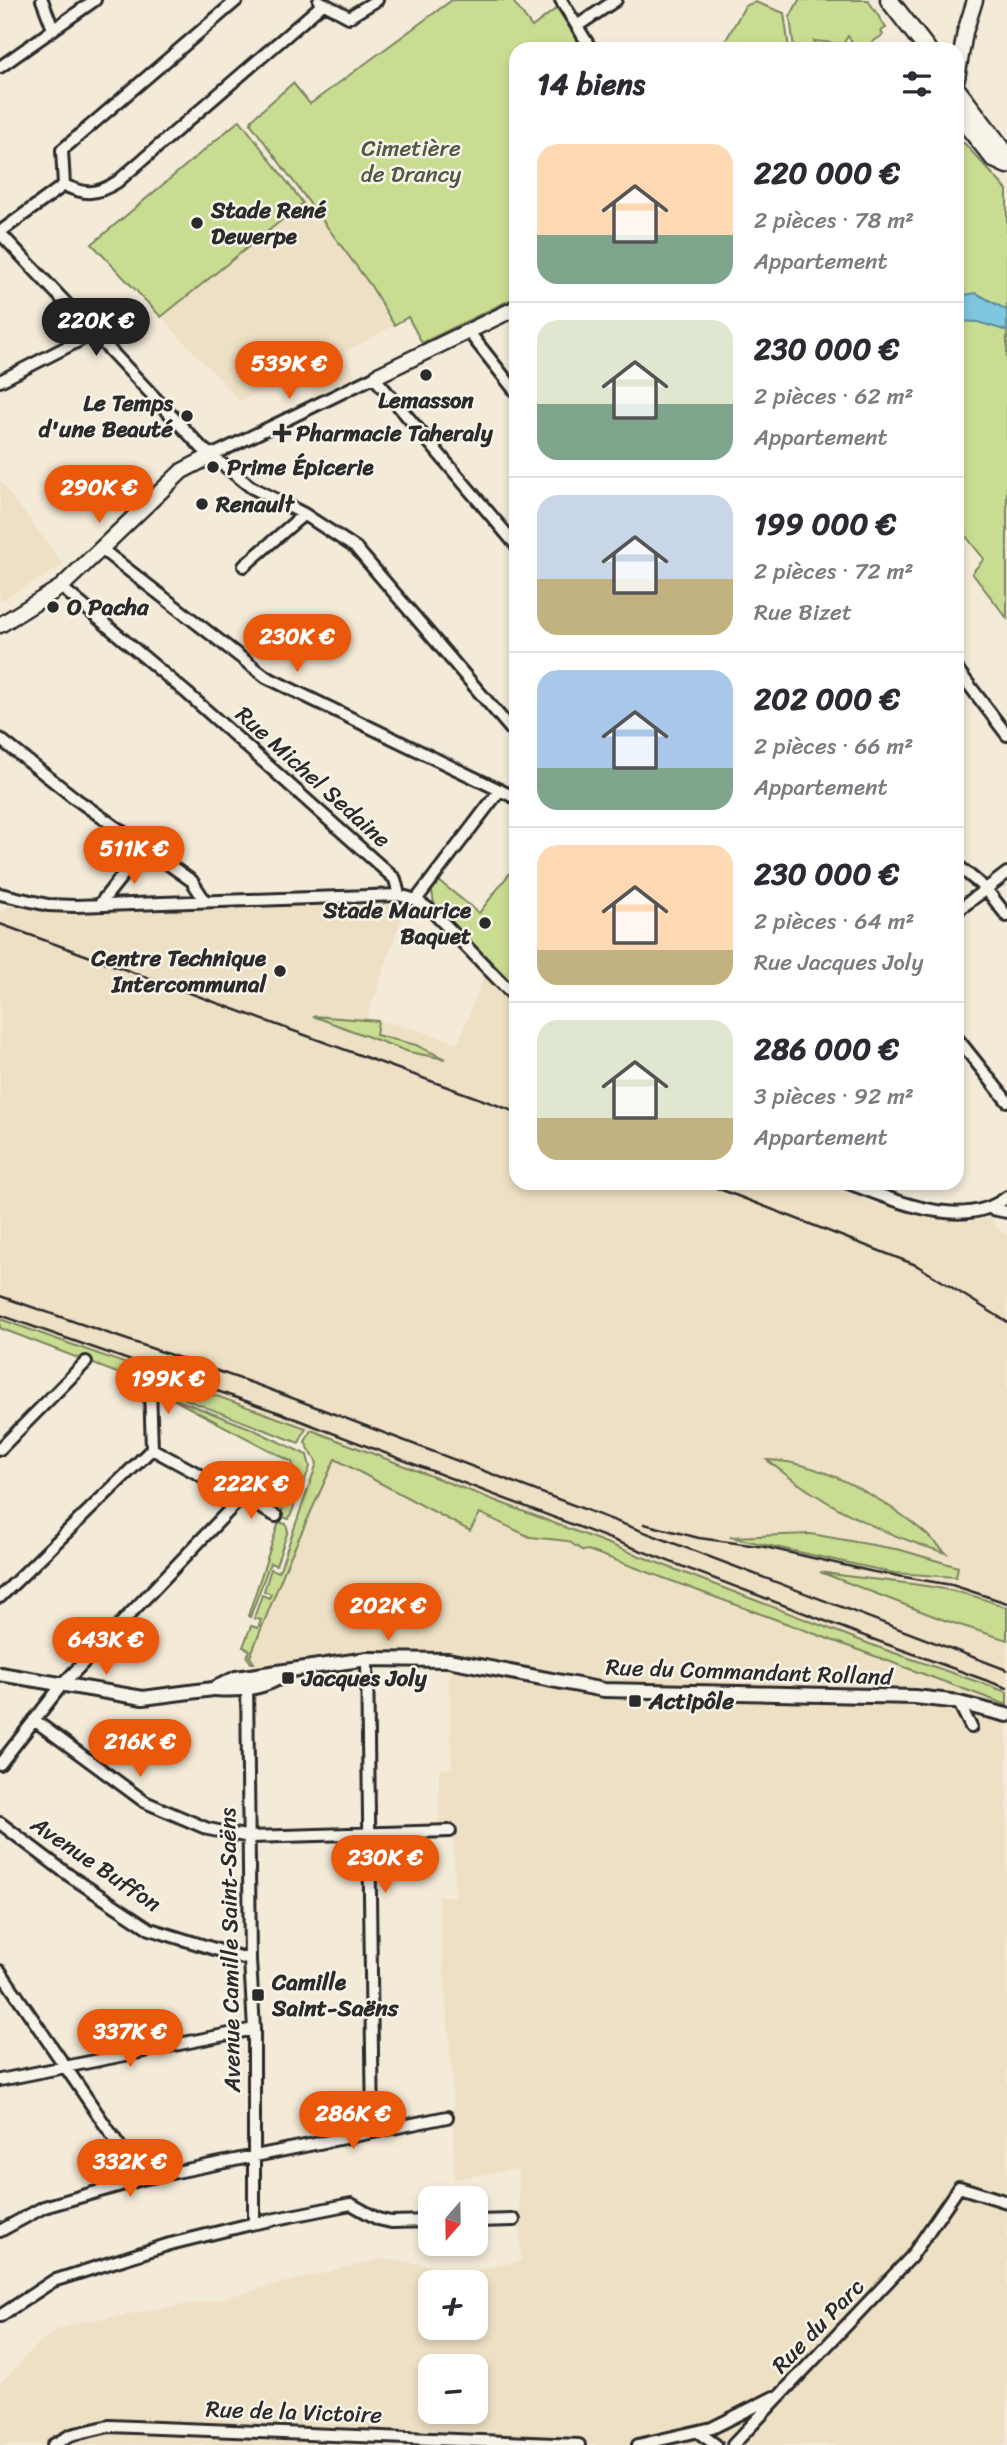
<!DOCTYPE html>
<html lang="fr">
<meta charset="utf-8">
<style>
:root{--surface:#fff;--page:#f7f7f7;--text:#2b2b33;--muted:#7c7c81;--line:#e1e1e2;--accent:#ea580c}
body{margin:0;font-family:Sriracha,sans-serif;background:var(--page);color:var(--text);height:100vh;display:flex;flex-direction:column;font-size:26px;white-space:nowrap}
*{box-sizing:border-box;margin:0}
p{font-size:23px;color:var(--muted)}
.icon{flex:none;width:38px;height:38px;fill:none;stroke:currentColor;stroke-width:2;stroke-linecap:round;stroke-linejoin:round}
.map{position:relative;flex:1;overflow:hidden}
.details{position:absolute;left:509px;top:42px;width:455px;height:1148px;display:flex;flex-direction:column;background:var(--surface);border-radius:21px;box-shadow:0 4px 10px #0003}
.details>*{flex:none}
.needle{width:46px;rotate:200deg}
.tools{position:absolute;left:418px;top:2186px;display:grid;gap:14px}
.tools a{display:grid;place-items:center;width:70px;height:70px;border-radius:14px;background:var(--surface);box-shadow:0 4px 10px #0003;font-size:35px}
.price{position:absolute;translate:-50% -60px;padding:0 16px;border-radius:24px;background:var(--accent);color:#fff;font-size:23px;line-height:46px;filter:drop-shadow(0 2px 4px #0008)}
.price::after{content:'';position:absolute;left:50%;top:42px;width:21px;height:16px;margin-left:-10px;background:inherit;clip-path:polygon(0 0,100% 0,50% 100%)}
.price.active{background:#222;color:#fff}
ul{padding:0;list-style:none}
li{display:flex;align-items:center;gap:21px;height:175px;padding:0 28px}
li+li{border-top:2px solid var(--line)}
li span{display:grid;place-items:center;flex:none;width:196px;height:140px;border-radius:21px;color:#555}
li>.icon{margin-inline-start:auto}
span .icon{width:84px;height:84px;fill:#fffc;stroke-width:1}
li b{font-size:30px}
h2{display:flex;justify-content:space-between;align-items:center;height:84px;padding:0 28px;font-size:30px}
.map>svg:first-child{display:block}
.built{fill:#eee0c4;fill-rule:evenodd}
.green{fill:#c9dd92;stroke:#7a845e;stroke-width:2}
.water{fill:#7ec7df;stroke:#5d8997;stroke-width:2}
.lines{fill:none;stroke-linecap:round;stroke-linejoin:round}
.minor-casing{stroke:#2b2b2b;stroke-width:16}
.tertiary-casing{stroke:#2b2b2b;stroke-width:18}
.secondary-casing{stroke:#2b2b2b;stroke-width:19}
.primary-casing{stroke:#2b2b2b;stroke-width:21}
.minor{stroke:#f7f3e8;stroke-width:10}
.tertiary{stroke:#f7f3e8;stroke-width:12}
.secondary{stroke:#f7f3e8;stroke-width:14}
.primary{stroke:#f7f3e8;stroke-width:16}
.rail{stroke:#2b2b2b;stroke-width:2.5}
.poi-dot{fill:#2b2b2b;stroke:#f7f3e8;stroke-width:2.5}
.labels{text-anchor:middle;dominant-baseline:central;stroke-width:5;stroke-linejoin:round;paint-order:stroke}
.park-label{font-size:23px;fill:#525845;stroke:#f7f3e8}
.poi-label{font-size:23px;font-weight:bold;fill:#2b2b2b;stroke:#f7f3e8;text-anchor:start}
.street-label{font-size:23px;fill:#2b2b2b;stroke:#f7f3e8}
</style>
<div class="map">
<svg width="1007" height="2445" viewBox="0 0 1007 2445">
<rect width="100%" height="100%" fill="#f3ead8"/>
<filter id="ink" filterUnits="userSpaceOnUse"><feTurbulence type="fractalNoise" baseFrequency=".0143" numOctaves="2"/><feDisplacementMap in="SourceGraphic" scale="14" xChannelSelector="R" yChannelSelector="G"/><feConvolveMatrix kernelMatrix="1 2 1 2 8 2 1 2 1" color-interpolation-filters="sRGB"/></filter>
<g filter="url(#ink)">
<path class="built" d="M307,199L371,286L394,325L344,353L355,376L314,396L302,373L240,401L161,317Z
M0,481L64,565L0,601Z
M375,902L405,908L367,1018L419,1030L458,1044L484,976L516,1010V1183H820L873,1203L961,1222L992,1218L995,1227L1007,1235V2445H0V2384L35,2347L56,2331L75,2323L219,2299L380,2259L471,2271L521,2261L518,2169L454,2179L452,2077L438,1897L455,1896L453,1826H439V1769L452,1768L448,1653L383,1650L293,1660L259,1668L249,1657L288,1562L339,1450L299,1429L0,1327V911L5,912L8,905L59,913L201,908L211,910L214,907ZM430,2282H476V2328H430ZM430,2366H476V2412H430Z"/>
<path class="green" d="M452,0H512L532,27L557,8L583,49H516V297L422,343L408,317L394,325L371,286L251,124L252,119L293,83L310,104Z
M799,0H868L886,28L881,31L883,35L862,49H857L848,36L843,44L814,41L816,45L810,49H794L790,17Z
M755,2L784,13L789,49H721L745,6Z
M240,120L303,203L161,317L92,244Z
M964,143L1007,190V618L972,573L984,559L957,525V148Z
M516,865V987L434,904L432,891L439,881L479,913Z
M313,1016L378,1021L376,1035L416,1045L445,1059L409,1052Z
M0,1319L306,1428L299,1443L0,1328Z
M165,1395L250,1428L307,1455L310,1467L289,1519L280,1516L295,1472L292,1462Z
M311,1430L880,1648L1007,1692V1705L588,1550L583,1551L568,1541L530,1537L480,1513L470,1531L335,1459L288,1562L250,1657L254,1663H251L247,1657L250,1650L243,1647L251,1626L258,1628L261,1620L254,1618L262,1595L269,1598L271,1594L264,1591L271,1569L279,1572L317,1463L305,1442Z
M767,1460C827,1461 906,1511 946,1553C880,1534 820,1503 767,1460Z
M279,1522L286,1524L288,1531L276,1565L270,1563L250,1617L248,1616Z
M811,1534L901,1550L958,1567L956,1577L894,1573L730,1537Z
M820,1572C883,1583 947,1582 1007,1608V1640L944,1620Z"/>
<path class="water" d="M976,293L1007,310V331L978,322L957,321V301L965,295Z"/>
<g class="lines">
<g class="minor-casing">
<path id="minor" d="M42,0L53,29
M561,0L591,49
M319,1L349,17L377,0
M577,26L616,0
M0,67L95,0
M64,185C85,195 96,195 117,182L323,4
M64,185L62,150L237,0
M0,232L64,185
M0,233L202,448L251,487L304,514L356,548L516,735
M468,331L516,392
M374,377L516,545
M0,381L94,333
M213,455L378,375
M100,548L266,677L516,798
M244,566L304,514
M61,587L188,694L395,879L399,895
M957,669L1007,735
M0,739L76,799L192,881L205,901
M957,865L986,889L1007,916
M0,894L48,905L75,906L399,895L416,900L432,911L516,998
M416,900L500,790
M99,905L145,847
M957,911L1007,873
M957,1038L1007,1101
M848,1183C895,1200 963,1232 1007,1197
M992,1209L1007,1212
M150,1387L152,1449
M0,1449L86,1362
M152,1449L276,1516
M0,1597L152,1449
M367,1659L373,2131
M247,1680L250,1960L254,2029V2223
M959,1703L971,1727
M34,1720L145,1802L208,1829L250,1837L450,1831
M0,1764L61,1686L241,1498
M0,1823L70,1876L150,1929L250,1960
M0,1971L142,2179
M0,2080L254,2029
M476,2221L514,2220
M0,2231L44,2207L142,2179L447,2117
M0,2316L53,2281L170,2244L251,2224L351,2204L378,2219L391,2222L430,2221
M698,2432L716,2445
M53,2445L71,2435L109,2426L579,2445
M638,2445L712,2428L774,2397
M733,2445L911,2257L959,2187L1007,2202"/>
</g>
<g class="tertiary-casing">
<path id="tertiary" d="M0,1674L143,1698L213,1689L236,1678L367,1659L448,1660L604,1690L915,1697L951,1701L1007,1715
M215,1689C242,1691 265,1688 287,1673"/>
</g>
<g class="secondary-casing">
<path id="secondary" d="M957,78L965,32L975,0
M378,375L516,308
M0,625L61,587L182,471L213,455"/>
</g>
<g class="primary-casing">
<path id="primary" d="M889,0L927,49
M957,90L1007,155
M957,113L994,159L1007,165"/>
</g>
<use href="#minor" class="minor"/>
<use href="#tertiary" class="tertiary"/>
<use href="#secondary" class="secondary"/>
<use href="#primary" class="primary"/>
<path class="rail" d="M0,924L516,1112
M704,1183L916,1265L1007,1322
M0,1296L258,1385L1007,1670
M0,1315L280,1413L875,1640L1007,1688
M644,1524L699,1538L765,1547L874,1572L952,1585L1007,1603"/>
</g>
</g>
<g class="poi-dot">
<circle cx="197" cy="223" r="7"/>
<circle cx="426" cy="375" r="7"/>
<circle cx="187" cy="416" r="7"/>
<path d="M278.5 422.5h7v7h7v7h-7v7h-7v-7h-7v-7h7z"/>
<circle cx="213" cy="467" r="7"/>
<circle cx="202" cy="504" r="7"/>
<circle cx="53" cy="607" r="7"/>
<circle cx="485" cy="923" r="7"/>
<circle cx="280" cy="971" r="7"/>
<rect x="281" y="1671" width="14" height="14" rx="3.5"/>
<rect x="628" y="1694" width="14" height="14" rx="3.5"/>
<rect x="251" y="1988" width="14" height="14" rx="3.5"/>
</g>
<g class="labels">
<g class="park-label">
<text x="411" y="148">Cimetière<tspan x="411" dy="26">de Drancy</tspan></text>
</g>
<g class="poi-label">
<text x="211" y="210">Stade René<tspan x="211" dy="26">Dewerpe</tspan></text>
<text x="426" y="400" text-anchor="middle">Lemasson</text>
<text x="173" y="403" text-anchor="end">Le Temps<tspan x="173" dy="26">d'une Beauté</tspan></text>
<text x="296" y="433">Pharmacie Taheraly</text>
<text x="227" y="467">Prime Épicerie</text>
<text x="216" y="504">Renault</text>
<text x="67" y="607">O Pacha</text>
<text x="471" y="910" text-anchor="end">Stade Maurice<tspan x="471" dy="26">Baquet</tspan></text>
<text x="266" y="958" text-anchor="end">Centre Technique<tspan x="266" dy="26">Intercommunal</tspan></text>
<text x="302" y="1678">Jacques Joly</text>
<text x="649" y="1701">Actipôle</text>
<text x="272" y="1982">Camille<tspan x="272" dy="26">Saint-Saëns</tspan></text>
</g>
<g class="street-label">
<text transform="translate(313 777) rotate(42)">Rue Michel Sedaine</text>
<text transform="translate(749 1672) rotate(2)">Rue du Commandant Rolland</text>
<text transform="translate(96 1864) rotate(34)">Avenue Buffon</text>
<text transform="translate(230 1950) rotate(-91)">Avenue Camille Saint-Saëns</text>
<text transform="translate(818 2326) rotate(-46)">Rue du Parc</text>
<text transform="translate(294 2412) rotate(2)">Rue de la Victoire</text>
</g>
</g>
</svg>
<div class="tools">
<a><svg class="needle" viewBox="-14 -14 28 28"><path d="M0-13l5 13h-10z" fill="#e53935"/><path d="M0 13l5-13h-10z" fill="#7c7c81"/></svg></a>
<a>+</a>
<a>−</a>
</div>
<b class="price active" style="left:96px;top:358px">220K €</b>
<b class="price" style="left:289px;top:401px">539K €</b>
<b class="price" style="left:99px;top:525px">290K €</b>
<b class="price" style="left:297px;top:674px">230K €</b>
<b class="price" style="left:134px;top:886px">511K €</b>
<b class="price" style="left:168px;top:1416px">199K €</b>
<b class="price" style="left:251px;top:1521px">222K €</b>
<b class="price" style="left:388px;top:1643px">202K €</b>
<b class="price" style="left:106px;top:1677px">643K €</b>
<b class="price" style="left:140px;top:1779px">216K €</b>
<b class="price" style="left:385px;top:1895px">230K €</b>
<b class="price" style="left:130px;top:2069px">337K €</b>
<b class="price" style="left:353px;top:2151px">286K €</b>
<b class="price" style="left:130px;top:2199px">332K €</b>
<section class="details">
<h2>14 biens<svg class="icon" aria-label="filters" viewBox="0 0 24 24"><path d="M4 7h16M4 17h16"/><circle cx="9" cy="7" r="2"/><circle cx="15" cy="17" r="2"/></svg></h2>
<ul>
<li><span style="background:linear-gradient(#ffd9b3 65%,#7fa58c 0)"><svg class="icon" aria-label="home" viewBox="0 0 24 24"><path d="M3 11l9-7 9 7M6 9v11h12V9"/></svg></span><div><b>220 000 €</b><p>2 pièces · 78 m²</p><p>Appartement</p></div></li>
<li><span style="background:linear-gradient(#dfe7d0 60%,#7fa58c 0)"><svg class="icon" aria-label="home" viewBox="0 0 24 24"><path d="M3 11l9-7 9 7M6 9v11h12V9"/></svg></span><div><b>230 000 €</b><p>2 pièces · 62 m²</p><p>Appartement</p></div></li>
<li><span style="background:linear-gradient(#c9d6e8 60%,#c2b280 0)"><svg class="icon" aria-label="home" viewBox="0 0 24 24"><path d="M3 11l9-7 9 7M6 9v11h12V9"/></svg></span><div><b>199 000 €</b><p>2 pièces · 72 m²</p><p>Rue Bizet</p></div></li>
<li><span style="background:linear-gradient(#a9c7e8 70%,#7fa58c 0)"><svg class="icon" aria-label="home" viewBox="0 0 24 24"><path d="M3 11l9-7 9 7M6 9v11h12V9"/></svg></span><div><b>202 000 €</b><p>2 pièces · 66 m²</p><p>Appartement</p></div></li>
<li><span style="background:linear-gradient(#ffd9b3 75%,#c2b280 0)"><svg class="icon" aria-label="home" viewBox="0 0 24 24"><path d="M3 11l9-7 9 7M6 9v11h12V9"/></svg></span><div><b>230 000 €</b><p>2 pièces · 64 m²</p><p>Rue Jacques Joly</p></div></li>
<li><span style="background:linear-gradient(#dfe7d0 70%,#c2b280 0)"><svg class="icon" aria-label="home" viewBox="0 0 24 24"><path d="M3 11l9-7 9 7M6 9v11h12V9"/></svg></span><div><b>286 000 €</b><p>3 pièces · 92 m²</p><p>Appartement</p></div></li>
</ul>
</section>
</div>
